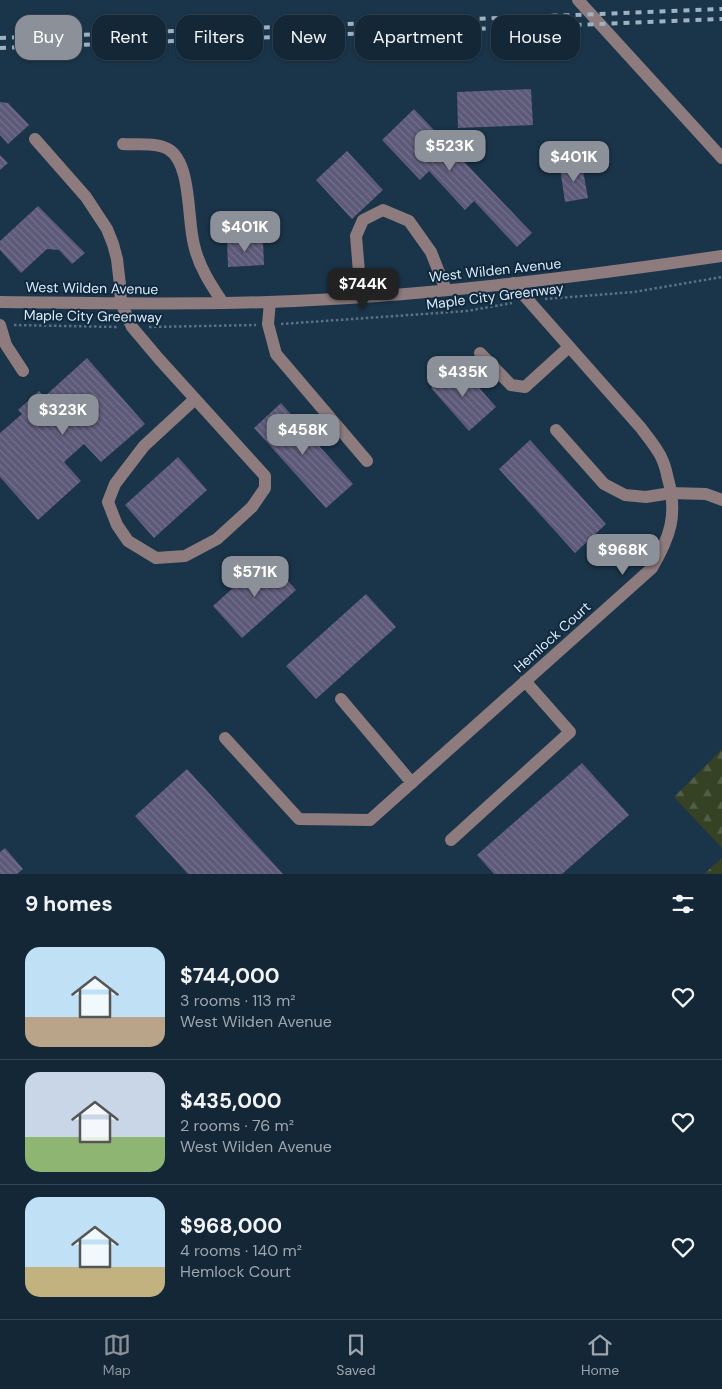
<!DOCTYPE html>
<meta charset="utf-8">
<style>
:root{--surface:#142737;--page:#1d2f3f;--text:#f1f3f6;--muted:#9da5ad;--line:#334452;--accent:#8c9099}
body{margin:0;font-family:"DM Sans",sans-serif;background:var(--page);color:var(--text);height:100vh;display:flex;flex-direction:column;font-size:19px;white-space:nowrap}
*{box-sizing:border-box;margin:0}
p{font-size:16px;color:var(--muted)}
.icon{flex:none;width:28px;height:28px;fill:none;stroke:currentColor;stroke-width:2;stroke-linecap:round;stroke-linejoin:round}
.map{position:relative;height:874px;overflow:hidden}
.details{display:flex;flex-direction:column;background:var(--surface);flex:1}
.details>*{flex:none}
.guide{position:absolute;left:15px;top:15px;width:692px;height:45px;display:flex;gap:10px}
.price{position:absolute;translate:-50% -42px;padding:0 11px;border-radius:10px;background:var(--accent);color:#fff;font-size:16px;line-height:32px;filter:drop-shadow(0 1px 2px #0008)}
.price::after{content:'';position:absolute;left:50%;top:30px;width:15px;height:11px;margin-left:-8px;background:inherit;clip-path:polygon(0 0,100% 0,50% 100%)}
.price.selected{background:#222;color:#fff}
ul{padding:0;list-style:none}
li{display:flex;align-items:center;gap:15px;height:125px;padding:0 25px}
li+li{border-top:1px solid var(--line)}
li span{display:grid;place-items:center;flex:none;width:140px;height:100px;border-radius:15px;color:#555}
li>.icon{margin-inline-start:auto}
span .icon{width:60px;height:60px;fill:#fffc;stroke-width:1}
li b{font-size:21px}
h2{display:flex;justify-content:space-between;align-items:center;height:60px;padding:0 25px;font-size:21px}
.tag{padding:0 18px;border-radius:15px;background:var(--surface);box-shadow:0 1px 4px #0004,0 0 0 1px var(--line);font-size:18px;line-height:45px}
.tag.selected{background:var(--accent);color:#fff}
.tabs{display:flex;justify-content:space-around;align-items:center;height:70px;border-top:1px solid var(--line);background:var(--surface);font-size:14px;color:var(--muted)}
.tabs a{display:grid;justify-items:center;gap:2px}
.tabs .selected{color:var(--accent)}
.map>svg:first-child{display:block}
.forest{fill:url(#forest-firs)}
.building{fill:url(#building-back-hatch)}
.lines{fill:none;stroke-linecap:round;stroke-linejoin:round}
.path{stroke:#5b7184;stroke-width:2.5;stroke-dasharray:2.5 2.5;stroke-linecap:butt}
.minor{stroke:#8d7b7d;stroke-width:12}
.rail{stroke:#9fb2c1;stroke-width:4;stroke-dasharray:6 6;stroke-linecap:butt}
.labels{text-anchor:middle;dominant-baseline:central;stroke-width:4;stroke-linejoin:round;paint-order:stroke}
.street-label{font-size:14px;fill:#dcebf8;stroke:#10293e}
</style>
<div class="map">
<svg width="722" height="874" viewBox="0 0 722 874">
<defs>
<pattern id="forest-firs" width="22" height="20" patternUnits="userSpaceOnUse" patternTransform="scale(1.25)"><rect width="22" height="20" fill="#364224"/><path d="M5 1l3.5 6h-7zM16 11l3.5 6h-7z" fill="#525d45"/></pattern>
<pattern id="building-back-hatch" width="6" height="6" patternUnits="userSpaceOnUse" patternTransform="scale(1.25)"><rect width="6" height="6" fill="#5d5978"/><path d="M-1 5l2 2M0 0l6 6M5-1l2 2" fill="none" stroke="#74718c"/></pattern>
</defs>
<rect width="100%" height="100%" fill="#1a3449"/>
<path class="forest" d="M722,749V848L674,797Z
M722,858V874H704Z"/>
<path class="building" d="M531,89L533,125L458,128L457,92Z
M0,102L8,103L29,125L8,144L0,135Z
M414,109L532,233L517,247L474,201L465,210L429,171L420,180L382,140Z
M347,151L383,190L352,219L316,180Z
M0,155L8,163L0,170Z
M582,165L588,198L565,202L560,168Z
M38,206L85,253L72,264L59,250L47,249L21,273L0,250V241Z
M263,240L264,265L228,267L227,241Z
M87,358L145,424L101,462L84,444L64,462L81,481L38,520L0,477V433L22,414L18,410L39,391L44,397Z
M458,364L496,407L469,431L431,388Z
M281,403L353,484L326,508L254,428Z
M530,440L606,524L575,553L499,469Z
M178,457L207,490L154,538L125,505Z
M267,557L296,590L242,638L213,606Z
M366,594L396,627L316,699L286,666Z
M582,763L629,815L562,874H494L477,855Z
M187,769L283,874H188L135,816Z
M5,848L23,869L17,874H0V852Z"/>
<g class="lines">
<path class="path" d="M545,299L634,292L722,277
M281,324L467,311L512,303
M14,325L118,327
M149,327L256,325"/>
<path class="minor" d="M578,0L722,158
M35,139L86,197L107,229L113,244L117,259L120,285L121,303L132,327L159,359L265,476V488L252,507L217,539L185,556L156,558L128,541L117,525L108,502L115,484L144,446L195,399
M123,144C136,145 155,142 168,149C192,163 187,219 194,245C199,267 211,285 223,303
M361,296L356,236L363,220L383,210L409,221L431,252L446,290
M0,302C89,303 179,305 268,302C420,297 571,278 722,256
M270,302L268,324L276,354L367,461
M0,325L6,345L23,371
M480,353L511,385L525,387L569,347
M556,430L604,484L625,495L646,497L671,493L706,494L722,500
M341,699L412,783
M225,738L299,819L370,820L652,568C670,537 678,515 668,479C666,469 663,458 657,450C652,442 646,435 641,428L513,283
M451,840L570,732L525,681"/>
<path class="rail" d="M0,38L722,9
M0,48L722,19"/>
</g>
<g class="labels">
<g class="street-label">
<text transform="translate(495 270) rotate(-6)">West Wilden Avenue</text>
<text transform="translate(92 288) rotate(1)">West Wilden Avenue</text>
<text transform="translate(495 296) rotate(-7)">Maple City Greenway</text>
<text transform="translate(93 316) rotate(1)">Maple City Greenway</text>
<text transform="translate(552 637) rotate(-42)">Hemlock Court</text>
</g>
</g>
</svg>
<b class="price" style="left:450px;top:172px">$523K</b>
<b class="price" style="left:574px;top:183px">$401K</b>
<b class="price" style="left:245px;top:253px">$401K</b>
<b class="price selected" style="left:363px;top:310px">$744K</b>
<b class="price" style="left:463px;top:398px">$435K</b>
<b class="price" style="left:63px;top:436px">$323K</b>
<b class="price" style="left:303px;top:456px">$458K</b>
<b class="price" style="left:623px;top:576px">$968K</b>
<b class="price" style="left:255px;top:598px">$571K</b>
<div class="guide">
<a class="tag selected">Buy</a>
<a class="tag">Rent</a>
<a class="tag">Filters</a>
<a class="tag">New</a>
<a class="tag">Apartment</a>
<a class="tag">House</a>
</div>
</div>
<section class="details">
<h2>9 homes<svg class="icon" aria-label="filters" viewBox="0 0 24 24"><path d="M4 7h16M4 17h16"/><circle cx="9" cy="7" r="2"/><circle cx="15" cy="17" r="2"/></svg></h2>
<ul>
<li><span style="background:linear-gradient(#bfe0f5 70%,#b9a48a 0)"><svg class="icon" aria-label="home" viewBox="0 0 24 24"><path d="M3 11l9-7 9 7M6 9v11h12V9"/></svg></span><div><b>$744,000</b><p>3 rooms · 113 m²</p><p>West Wilden Avenue</p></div><svg class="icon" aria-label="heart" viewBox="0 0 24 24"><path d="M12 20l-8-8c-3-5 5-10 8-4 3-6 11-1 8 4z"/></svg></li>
<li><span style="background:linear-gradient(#c9d6e8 65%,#8fb573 0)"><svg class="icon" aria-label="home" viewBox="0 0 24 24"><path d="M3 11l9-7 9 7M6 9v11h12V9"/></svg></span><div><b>$435,000</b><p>2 rooms · 76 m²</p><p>West Wilden Avenue</p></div><svg class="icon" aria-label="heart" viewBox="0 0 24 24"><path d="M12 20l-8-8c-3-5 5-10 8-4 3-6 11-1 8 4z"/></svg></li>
<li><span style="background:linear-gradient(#bfe0f5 70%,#c2b280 0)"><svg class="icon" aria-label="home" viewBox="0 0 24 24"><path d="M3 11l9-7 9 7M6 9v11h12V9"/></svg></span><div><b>$968,000</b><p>4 rooms · 140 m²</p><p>Hemlock Court</p></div><svg class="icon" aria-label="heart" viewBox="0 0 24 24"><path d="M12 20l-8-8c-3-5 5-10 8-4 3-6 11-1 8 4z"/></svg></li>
</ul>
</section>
<nav class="tabs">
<a class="selected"><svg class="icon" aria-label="map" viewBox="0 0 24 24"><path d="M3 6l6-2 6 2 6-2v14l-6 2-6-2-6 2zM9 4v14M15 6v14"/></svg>Map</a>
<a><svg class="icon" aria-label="saved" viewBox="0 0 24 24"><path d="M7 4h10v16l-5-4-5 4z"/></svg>Saved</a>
<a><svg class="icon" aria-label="home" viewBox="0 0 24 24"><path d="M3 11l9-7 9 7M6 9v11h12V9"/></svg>Home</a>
</nav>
